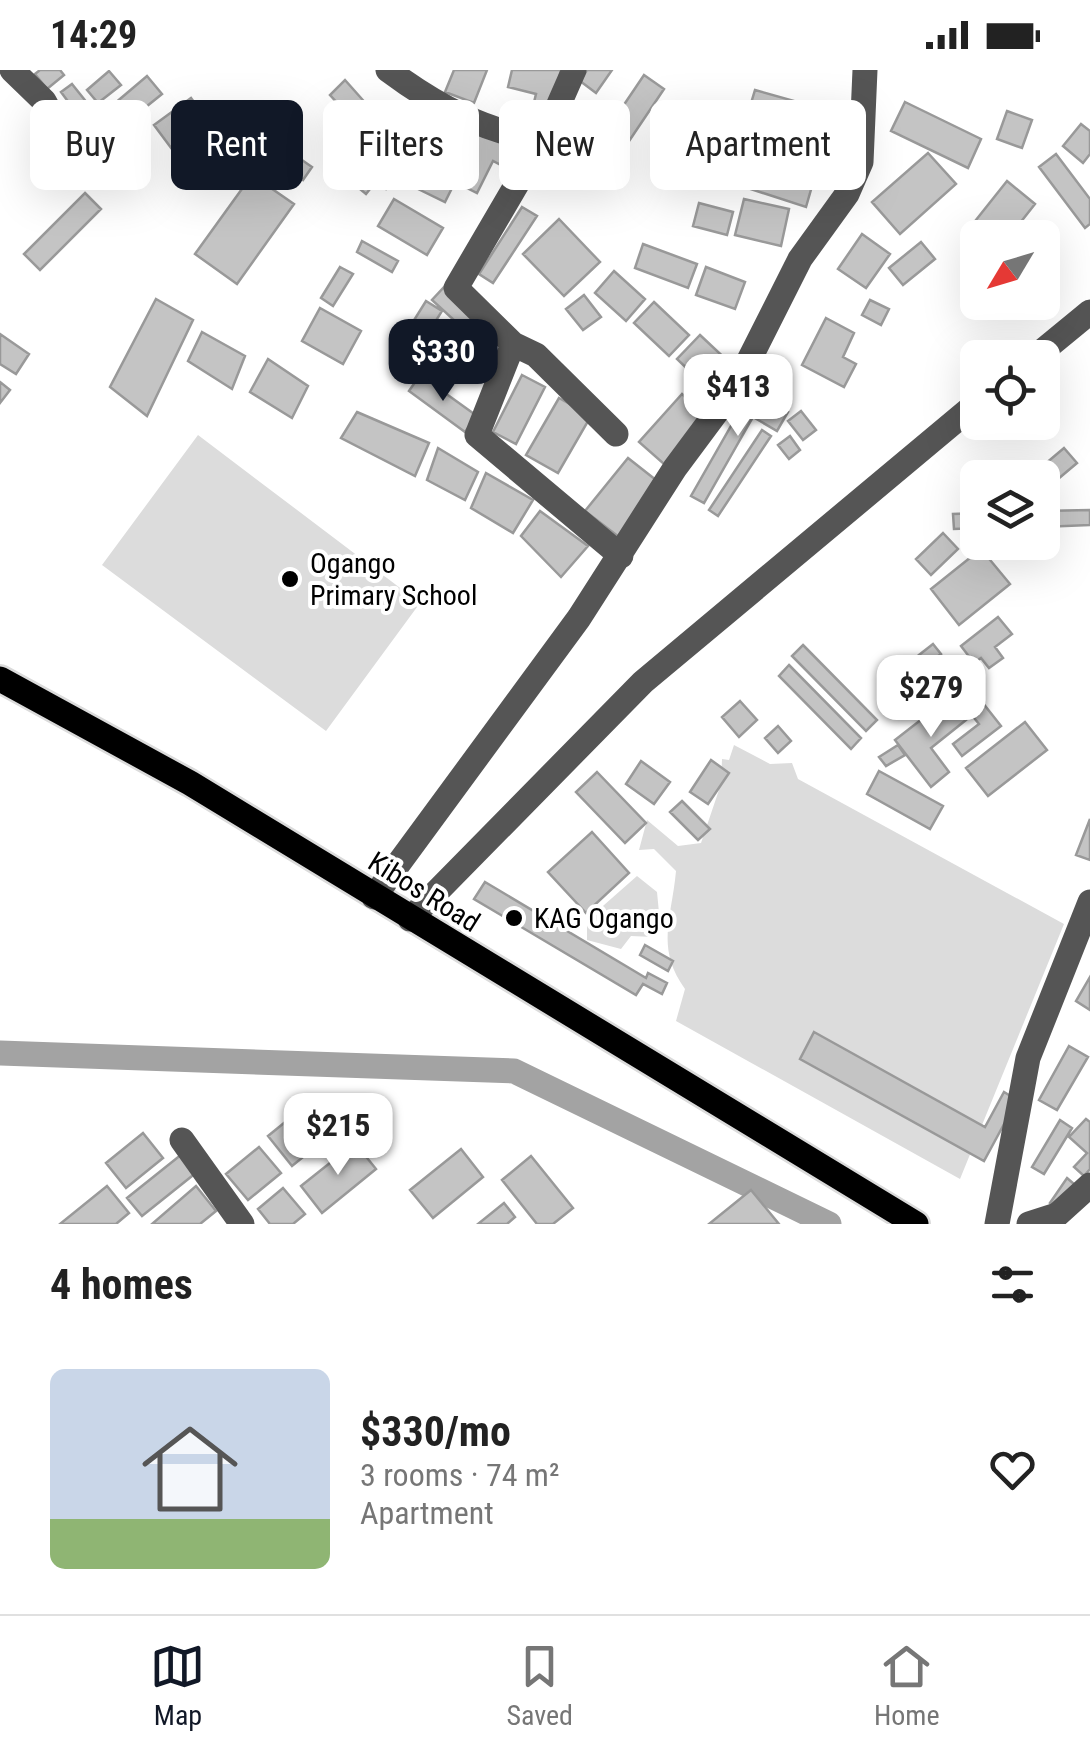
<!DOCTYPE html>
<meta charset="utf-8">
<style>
:root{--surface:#fff;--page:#f6f6f6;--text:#222;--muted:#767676;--line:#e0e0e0;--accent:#111827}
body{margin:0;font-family:"Roboto Condensed",sans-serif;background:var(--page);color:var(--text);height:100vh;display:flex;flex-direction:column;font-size:38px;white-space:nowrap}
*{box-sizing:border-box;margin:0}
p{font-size:32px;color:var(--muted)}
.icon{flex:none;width:55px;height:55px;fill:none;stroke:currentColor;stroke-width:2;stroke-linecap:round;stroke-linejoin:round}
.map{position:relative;height:1154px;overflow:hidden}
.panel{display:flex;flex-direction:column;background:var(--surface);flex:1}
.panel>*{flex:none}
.banner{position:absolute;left:30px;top:30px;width:1030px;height:90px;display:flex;gap:20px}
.needle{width:65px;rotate:232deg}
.controls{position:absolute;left:960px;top:150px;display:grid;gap:20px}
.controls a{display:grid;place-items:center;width:100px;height:100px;border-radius:15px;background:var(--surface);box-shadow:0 10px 40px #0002;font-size:50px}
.price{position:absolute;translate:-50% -85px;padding:0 22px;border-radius:20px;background:#fff;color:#222;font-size:32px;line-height:65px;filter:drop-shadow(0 2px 5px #0008)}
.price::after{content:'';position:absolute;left:50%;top:60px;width:30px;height:22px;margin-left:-15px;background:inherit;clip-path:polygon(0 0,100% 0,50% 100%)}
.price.on{background:var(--accent);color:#fff}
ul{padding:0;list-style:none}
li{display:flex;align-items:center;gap:30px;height:250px;padding:0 50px}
li span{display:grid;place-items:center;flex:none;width:280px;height:200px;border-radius:15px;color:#555}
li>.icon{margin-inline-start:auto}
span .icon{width:120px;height:120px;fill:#fffc;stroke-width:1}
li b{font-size:42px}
h2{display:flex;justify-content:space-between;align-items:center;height:120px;padding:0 50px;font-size:42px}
.pill{padding:0 35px;border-radius:15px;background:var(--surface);box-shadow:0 10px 40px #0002;font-size:35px;line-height:90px}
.pill.on{background:var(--accent);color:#fff}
.status{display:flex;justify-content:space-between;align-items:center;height:70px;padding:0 50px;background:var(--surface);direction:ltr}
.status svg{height:28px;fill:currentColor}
.tab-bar{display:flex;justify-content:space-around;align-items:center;height:140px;border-top:2px solid var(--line);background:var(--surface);font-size:28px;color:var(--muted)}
.tab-bar a{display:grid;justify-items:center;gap:5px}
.tab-bar .on{color:var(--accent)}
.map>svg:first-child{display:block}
.green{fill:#dcdcdc}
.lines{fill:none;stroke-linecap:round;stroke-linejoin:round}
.canal{stroke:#a3a3a3;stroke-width:25}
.building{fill:#c4c4c4;stroke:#999;stroke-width:2.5}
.major-casing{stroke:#dbdbdb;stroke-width:30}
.minor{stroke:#555;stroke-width:25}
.major{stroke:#000;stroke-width:25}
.poi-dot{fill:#000;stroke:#fff;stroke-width:4}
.labels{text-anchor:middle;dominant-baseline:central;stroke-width:8;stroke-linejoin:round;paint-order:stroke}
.poi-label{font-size:28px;fill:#000;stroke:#fff;text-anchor:start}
.street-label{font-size:28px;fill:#000;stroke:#fff}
</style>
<div class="status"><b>14:29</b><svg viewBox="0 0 49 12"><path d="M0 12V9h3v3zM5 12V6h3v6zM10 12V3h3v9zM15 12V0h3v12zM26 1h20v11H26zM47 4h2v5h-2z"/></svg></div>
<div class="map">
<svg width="1090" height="1154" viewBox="0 0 1090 1154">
<rect width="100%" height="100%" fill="#fff"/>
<path class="green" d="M198,365L420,533L326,661L102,495Z
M734,675L770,694L792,693L798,709L1064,854L960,1109L676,951L685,919C655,878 672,847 676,801L654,779L639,780L647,750L678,776L701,773L721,714L722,689L729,690Z
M637,806L657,822L660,853L653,867L631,866L621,879L587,870V850Z"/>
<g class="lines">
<path class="canal" d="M0,983L514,1001L829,1154"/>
</g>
<path class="building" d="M40,0H60L64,5L47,19L35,4Z
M454,0H487L474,33L445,22Z
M512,0H561L546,62L528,57L536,24L508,17Z
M587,0H612L596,23L580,11Z
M109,1L121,15L98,33L87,20Z
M644,5L664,19L617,89L568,56L583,34L611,54Z
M147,6L162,24L121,57L107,40Z
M345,10L369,37L353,50L330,25Z
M72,14L96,44L84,53L61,22Z
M755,20L805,34L795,65L746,50Z
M191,28L231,83L195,110L154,55Z
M905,32L981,69L968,98L891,61Z
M1007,41L1032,50L1022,78L997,69Z
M449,44L526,84L516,103L493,91L477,123L455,112L445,132L412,116Z
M1081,54L1090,61V84L1083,93L1063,76Z
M362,55L394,72L379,101L347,84Z
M721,55L818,81L812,105L715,79Z
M266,65L312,97L303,110L277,92L263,111L244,97Z
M928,83L956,114L900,164L872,132Z
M1056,84L1090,129V154L1085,158L1039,97Z
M727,88L812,116L806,137L720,109Z
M393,92L401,100L386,119L377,111Z
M351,95L374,114L366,124L343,105Z
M252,105L294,134L237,214L195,184Z
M1007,111L1035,134L1008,168H978L968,160Z
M85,123L101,139L40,200L24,184Z
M394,129L443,158L427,185L378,156Z
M744,129L789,139L781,176L735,165Z
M699,133L733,142L727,165L693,156Z
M522,137L537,146L493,213L479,204Z
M559,149L600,192L564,226L523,184Z
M862,164L890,184L866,218L838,199Z
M362,171L398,191L392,202L357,182Z
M921,172L935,189L903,215L889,198Z
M643,174L697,194L688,218L635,198Z
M340,197L353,204L333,236L321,228Z
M706,197L745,212L735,239L696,225Z
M614,201L645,229L626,251L595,223Z
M445,216L481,249L468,263L432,230Z
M584,225L601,247L583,260L566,239Z
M156,229L193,250L147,346L110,317Z
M870,230L889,239L881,255L862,245Z
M426,231L442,241L412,289L396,279Z
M654,232L689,265L669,286L634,253Z
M320,238L361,261L343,294L302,271Z
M826,248L854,263L843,287L856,294L844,317L802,295Z
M202,262L245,286L232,319L188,291Z
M0,264L29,284L16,304L0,294Z
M700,265L731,294L708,319L677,289Z
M268,289L308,316L292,348L250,322Z
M420,305L477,346L465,362L409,321Z
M522,305L545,317L516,374L493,362Z
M0,312L10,320L0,333Z
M751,321L788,342L777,361L753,347L704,433L691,426Z
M682,324L706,345L664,394L639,372Z
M559,328L591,346L558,403L526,385Z
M801,341L816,360L803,370L788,351Z
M357,342L429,373L415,406L341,368Z
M762,360L771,366L718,446L709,440Z
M790,366L800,380L789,389L778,375Z
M438,378L478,402L465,430L427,410Z
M1064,378L1077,393L1045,420L1042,408L1032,405Z
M628,388L661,414L619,467L585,441Z
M486,403L533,430L513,463L471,438Z
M1090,440V455L1042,457V441Z
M540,441L588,476L561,507L521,466Z
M978,443V458L954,459L953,444Z
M943,463L958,479L931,505L916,489Z
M981,479L1010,514L959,555L931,519Z
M998,547L1012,564L995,577L1003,588L989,598L981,588L974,593L961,576Z
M933,574L941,584L927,594L919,585Z
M803,575L877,650L866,661L792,586Z
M789,595L861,668L851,679L779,606Z
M975,623L1001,656L962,686L953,674L979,654L962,633Z
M949,628L966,650L931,678L949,702L931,717L895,670Z
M740,631L757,650L739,667L722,647Z
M1025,652L1047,680L988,726L966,698Z
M778,656L791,671L778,683L765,668Z
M898,675L905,685L886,696L879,687Z
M711,690L729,703L708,734L690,722Z
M641,691L670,712L654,734L626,714Z
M879,701L943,736L930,759L867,724Z
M597,702L646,753L625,773L576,722Z
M682,731L710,759L698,770L670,742Z
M1090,749V790L1076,785Z
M592,762L629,803L586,843L548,802Z
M485,812L646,908L648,903L667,913L662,924L643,914L636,925L474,829Z
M645,875L673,891L668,901L640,885Z
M1090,907V940L1076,931Z
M814,962L985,1057L1004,1022L1017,1030L984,1091L800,989Z
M1069,976L1088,987L1057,1040L1039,1030Z
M316,1027L340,1057L292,1096L268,1066Z
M1086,1049L1090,1052V1099L1084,1106L1074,1097L1087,1083L1069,1067Z
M1060,1050L1072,1058L1044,1104L1032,1097Z
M143,1063L163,1088L126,1118L106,1093Z
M355,1073L376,1099L322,1143L301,1116Z
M259,1077L281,1103L248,1130L226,1104Z
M461,1079L483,1107L433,1148L410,1120Z
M182,1084L197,1102L142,1146L127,1128Z
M531,1086L573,1138L553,1154H537L502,1110Z
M1067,1108L1074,1114L1058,1138L1050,1133Z
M107,1116L129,1143L116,1154H60Z
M196,1116L216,1141L200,1154H152Z
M283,1118L305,1144L293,1154H270L258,1139Z
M751,1120L779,1154H709Z
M504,1133L515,1147L507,1154H478Z"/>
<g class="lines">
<g class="major-casing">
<path id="major" d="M0,609L190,713L916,1154"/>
</g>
<path class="minor" d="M12,0L44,31L68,75
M388,0C435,35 484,62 542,70
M574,0L545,66L456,218L513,274L536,285L616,364
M513,274L477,365L621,486
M1034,288L1090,242
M374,827L579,548L675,398L736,316L800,189L847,124L861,92L865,0
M410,849L643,612L978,332
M182,1070L242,1154
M997,1154L1028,988L1090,832
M1029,1154L1057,1145L1090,1115"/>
<use href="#major" class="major"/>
</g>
<g class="poi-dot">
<circle cx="290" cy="509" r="10"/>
<circle cx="514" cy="848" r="10"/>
</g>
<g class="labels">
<g class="poi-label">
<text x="310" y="493">Ogango<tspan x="310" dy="32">Primary School</tspan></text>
<text x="534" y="848">KAG Ogango</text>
</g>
<g class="street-label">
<text transform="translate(424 822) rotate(32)">Kibos Road</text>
</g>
</g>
</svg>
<div class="controls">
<a><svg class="needle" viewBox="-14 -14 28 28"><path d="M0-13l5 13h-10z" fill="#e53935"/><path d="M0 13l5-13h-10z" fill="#767676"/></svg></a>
<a><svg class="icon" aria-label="locate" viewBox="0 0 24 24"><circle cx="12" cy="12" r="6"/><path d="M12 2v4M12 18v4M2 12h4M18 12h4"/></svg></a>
<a><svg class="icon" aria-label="layers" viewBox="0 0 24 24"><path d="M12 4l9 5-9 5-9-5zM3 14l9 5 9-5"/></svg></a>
</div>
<b class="price on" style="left:443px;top:334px">$330</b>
<b class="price" style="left:738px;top:369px">$413</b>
<b class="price" style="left:931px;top:670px">$279</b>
<b class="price" style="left:338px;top:1108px">$215</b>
<div class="banner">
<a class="pill">Buy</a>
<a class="pill on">Rent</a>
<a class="pill">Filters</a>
<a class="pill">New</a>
<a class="pill">Apartment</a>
</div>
</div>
<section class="panel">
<h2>4 homes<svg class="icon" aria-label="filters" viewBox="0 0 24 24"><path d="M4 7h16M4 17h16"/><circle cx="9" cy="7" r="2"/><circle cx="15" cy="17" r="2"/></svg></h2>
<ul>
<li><span style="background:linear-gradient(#c9d6e8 75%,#8fb573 0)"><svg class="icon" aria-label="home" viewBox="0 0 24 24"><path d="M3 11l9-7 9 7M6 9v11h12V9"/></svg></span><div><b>$330/mo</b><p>3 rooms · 74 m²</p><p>Apartment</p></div><svg class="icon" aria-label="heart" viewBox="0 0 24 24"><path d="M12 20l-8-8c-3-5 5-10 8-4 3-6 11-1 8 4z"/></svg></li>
</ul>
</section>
<nav class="tab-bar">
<a class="on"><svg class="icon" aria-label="map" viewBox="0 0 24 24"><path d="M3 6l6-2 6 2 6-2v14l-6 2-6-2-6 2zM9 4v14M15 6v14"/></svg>Map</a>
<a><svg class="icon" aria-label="saved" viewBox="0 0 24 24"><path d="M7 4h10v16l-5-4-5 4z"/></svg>Saved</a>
<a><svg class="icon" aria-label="home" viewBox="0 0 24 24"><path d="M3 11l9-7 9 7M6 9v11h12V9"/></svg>Home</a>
</nav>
